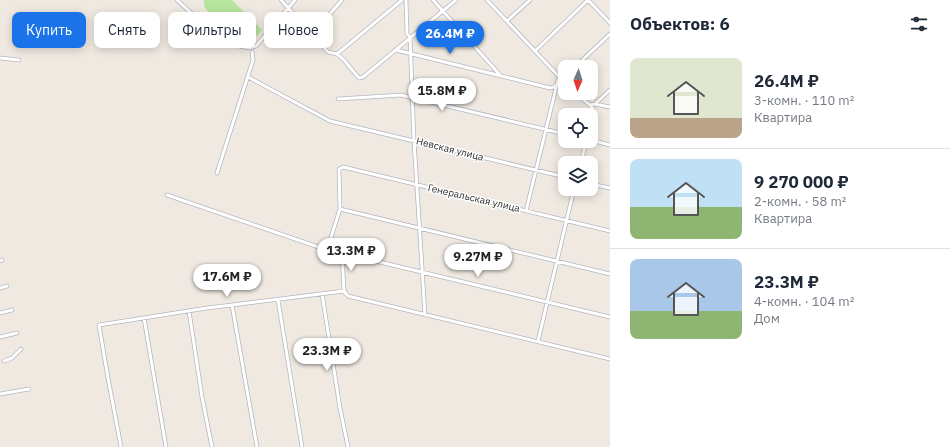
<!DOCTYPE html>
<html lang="ru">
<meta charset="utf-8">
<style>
:root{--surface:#fff;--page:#f2f2f3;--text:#1f2937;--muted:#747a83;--line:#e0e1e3;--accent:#1a73e8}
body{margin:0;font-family:"IBM Plex Sans",sans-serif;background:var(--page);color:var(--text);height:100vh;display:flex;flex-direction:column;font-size:15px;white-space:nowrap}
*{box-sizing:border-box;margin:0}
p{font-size:13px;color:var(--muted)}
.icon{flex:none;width:22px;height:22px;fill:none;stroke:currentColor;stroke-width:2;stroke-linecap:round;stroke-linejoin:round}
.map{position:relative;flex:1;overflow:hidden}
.panel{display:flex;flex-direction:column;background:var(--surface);width:340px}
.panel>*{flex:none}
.banner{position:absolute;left:12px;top:12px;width:380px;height:36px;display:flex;gap:8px}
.needle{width:26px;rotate:183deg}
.tools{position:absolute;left:558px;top:60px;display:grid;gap:8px}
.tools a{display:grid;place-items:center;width:40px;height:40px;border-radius:8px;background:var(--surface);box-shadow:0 2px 10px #0003;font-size:20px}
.price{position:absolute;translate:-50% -34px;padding:0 9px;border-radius:14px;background:#fff;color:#222;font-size:13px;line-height:26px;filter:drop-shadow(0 1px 2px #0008)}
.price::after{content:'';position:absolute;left:50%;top:24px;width:12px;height:9px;margin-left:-6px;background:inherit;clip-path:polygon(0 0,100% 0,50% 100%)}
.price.selected{background:var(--accent);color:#fff}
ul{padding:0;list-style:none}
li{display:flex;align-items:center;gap:12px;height:100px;padding:0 20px}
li+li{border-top:1px solid var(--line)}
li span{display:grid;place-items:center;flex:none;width:112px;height:80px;border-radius:8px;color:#555}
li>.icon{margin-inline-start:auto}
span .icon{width:48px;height:48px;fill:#fffc;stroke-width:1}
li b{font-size:17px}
h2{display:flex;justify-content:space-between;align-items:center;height:48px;padding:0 20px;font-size:17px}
.chip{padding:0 14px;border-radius:8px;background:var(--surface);box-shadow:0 2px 10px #0003;font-size:14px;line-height:36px}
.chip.selected{background:var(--accent);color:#fff}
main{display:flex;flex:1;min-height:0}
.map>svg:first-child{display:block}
.green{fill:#b6e59e}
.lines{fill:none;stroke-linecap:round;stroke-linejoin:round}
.minor-casing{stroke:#b4b7c1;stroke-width:4.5}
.minor{stroke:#fff;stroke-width:3}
.labels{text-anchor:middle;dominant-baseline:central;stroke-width:3;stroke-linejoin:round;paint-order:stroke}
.street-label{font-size:10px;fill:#2e2e2e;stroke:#fff}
</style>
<main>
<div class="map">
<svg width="610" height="447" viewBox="0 0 610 447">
<rect width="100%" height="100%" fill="#efe9e1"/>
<path class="green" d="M204,0H232L262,30L257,36C247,33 211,17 206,9C204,7 204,3 204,0Z"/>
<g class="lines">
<g class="minor-casing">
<path id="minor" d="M177,0L215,35L225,43L249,48L256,46L295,0
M281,0L328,52L337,54L343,59L359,78L363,77L456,0
M406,0L407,34L410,37L414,141L425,315
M433,0L500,75
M487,0L565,83
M588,0L610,23
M507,21L530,0
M312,34L342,0
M396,50L550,88L554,87L557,84
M535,51L588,0
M337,54L402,0
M0,58L19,60
M575,67L610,34
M248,77L330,121L565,177
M575,93L590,105L595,104L610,107
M338,99L401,95L565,134
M595,104L610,90
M590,105L593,109L591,120
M591,140L610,145
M581,163L586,141
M217,173L253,60L252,52
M591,184L610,188
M167,195L327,250L340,209L339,169L343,167L610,231
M340,209L610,274
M526,211L557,84L558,80L565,76
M0,261L2,260
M0,288L7,286
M345,293L344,291L342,253L610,317
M322,294L340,408L348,447
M278,300L302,447
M232,305L257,447
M189,311L202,397L212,447
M0,313L12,310
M144,318L166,447
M0,337L17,333
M538,341L574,189
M4,361L12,358L21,349
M0,394L29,389
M121,447L108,378L99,325L207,308L344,291L348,296L610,359"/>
</g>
<use href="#minor" class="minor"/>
</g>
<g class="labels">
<g class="street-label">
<text transform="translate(450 149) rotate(14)">Невская улица</text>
<text transform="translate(474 198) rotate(13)">Генеральская улица</text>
</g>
</g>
</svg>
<div class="tools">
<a><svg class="needle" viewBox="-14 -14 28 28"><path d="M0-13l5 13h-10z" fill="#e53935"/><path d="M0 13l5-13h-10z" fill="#747a83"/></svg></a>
<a><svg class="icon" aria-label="locate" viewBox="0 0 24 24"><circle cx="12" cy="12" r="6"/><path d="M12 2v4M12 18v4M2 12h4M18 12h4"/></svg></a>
<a><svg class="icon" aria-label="layers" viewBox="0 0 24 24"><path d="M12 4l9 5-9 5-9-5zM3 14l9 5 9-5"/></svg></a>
</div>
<b class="price selected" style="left:450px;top:55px">26.4M ₽</b>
<b class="price" style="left:442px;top:112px">15.8M ₽</b>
<b class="price" style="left:351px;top:272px">13.3M ₽</b>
<b class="price" style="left:478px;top:278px">9.27M ₽</b>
<b class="price" style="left:227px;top:298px">17.6M ₽</b>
<b class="price" style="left:327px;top:372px">23.3M ₽</b>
<div class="banner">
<a class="chip selected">Купить</a>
<a class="chip">Снять</a>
<a class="chip">Фильтры</a>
<a class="chip">Новое</a>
</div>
</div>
<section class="panel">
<h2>Объектов: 6<svg class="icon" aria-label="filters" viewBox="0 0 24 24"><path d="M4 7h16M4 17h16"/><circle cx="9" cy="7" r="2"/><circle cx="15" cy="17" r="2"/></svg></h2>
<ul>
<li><span style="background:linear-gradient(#dfe7d0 75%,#b9a48a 0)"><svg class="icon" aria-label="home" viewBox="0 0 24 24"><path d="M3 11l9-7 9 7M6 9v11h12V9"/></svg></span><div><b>26.4M ₽</b><p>3-комн. · 110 m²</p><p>Квартира</p></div></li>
<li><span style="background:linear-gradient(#bfe0f5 60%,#8fb573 0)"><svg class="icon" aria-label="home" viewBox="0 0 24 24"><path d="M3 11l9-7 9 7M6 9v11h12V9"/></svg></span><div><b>9 270 000 ₽</b><p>2-комн. · 58 m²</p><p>Квартира</p></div></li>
<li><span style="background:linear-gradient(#a9c7e8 65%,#8fb573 0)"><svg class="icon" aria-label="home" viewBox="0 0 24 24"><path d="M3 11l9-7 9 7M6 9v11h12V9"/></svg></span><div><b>23.3M ₽</b><p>4-комн. · 104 m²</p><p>Дом</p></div></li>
</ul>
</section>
</main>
